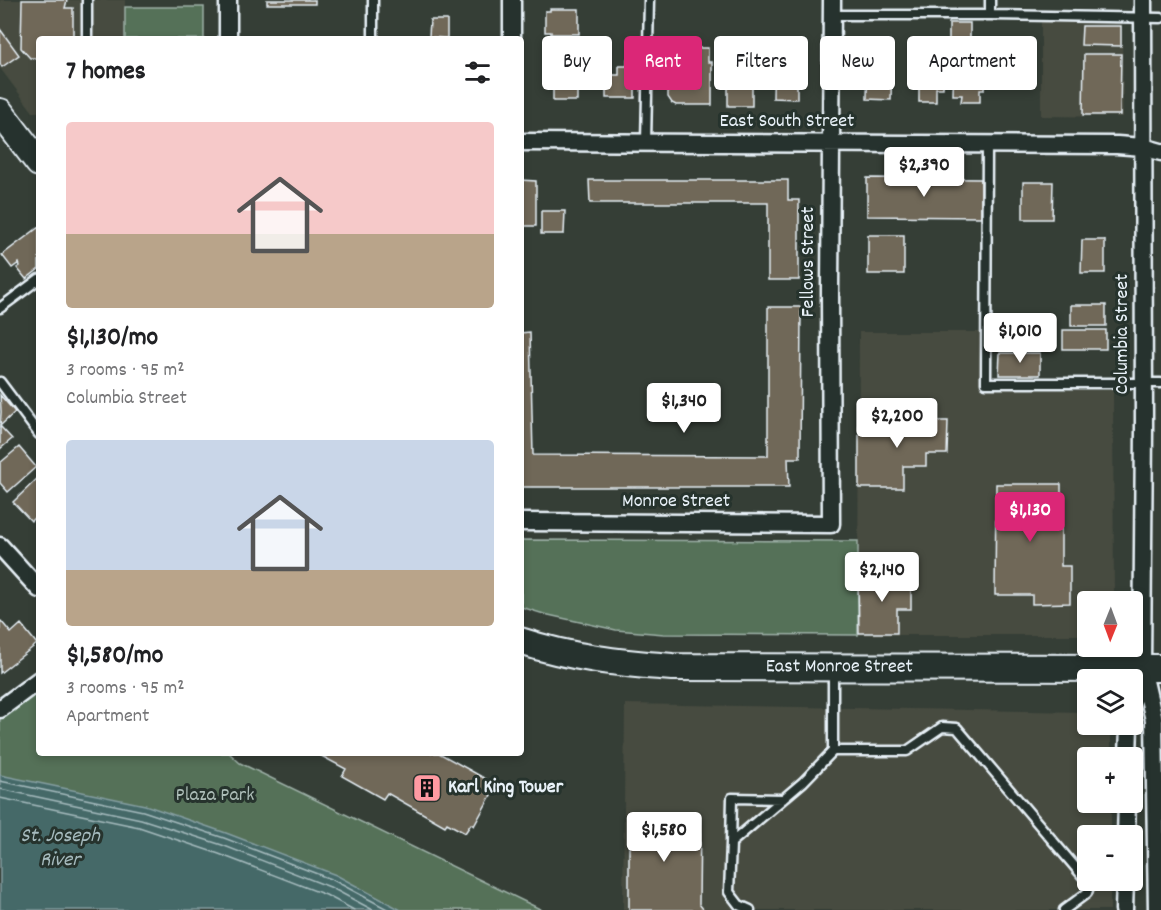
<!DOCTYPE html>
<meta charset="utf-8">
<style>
:root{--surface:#fff;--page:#f6f6f6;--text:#202124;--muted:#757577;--accent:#db2777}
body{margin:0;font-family:Dekko,sans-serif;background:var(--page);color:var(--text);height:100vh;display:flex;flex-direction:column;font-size:22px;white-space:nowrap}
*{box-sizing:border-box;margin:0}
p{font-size:20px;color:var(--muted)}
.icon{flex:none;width:33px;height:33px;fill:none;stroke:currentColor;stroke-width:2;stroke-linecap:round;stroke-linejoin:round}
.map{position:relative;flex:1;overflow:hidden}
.details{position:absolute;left:36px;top:36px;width:488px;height:720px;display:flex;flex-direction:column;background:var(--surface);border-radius:6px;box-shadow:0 3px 9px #0003}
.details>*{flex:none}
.guide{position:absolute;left:542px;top:36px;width:530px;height:54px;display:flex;gap:12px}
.needle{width:39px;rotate:181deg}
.buttons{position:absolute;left:1077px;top:591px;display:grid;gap:12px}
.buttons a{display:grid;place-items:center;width:66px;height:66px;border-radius:6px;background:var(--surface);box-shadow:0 3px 9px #0003;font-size:30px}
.price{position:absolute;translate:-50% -51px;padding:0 14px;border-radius:6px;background:#fff;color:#222;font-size:20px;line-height:39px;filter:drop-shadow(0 2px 3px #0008)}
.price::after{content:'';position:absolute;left:50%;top:36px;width:18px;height:14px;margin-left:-9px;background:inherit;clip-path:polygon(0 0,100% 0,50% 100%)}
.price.on{background:var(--accent);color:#fff}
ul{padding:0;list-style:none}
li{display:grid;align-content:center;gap:12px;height:318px;padding:0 30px}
li span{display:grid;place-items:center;height:186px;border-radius:6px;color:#555}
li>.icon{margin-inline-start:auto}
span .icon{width:108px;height:108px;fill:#fffc;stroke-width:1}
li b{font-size:26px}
h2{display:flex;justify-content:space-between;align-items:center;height:72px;padding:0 30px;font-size:26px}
.chip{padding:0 21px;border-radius:6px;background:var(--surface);box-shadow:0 3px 9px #0003;font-size:21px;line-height:54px}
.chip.on{background:var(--accent);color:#fff}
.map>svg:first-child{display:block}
.built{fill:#474b40}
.green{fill:#547158;stroke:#9eb1a8;stroke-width:1.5}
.water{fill:#446968;stroke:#869fa2;stroke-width:1.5}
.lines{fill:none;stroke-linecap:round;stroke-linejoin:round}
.shore{stroke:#a6bbbe;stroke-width:1.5}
.building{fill:#706858;stroke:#e8f1f8;stroke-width:1.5}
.lane-casing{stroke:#e8f1f8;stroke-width:13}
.street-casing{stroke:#e8f1f8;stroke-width:21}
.primary-casing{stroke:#e8f1f8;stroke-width:30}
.lane{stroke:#26332d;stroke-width:8}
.street{stroke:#26332d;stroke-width:16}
.primary{stroke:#26332d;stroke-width:26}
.labels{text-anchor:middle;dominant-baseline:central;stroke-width:6;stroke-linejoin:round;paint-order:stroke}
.street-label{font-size:20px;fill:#e8f1f8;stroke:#26332d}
.poi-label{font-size:20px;font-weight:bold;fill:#e8f1f8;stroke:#26332d;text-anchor:start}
.park-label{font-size:20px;fill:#adbeb8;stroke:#26332d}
.water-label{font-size:21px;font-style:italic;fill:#a6bbbe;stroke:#26332d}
</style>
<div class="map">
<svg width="1161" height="910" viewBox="0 0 1161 910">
<rect width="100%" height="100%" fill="#353e36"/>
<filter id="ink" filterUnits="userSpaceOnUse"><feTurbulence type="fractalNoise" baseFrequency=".0167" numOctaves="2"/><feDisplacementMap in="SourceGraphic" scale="12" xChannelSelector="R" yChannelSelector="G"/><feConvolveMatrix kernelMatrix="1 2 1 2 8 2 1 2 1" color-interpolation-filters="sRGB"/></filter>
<g filter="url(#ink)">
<path class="built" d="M0,0H125V39H39V112H33L0,68Z
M1041,22L1122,23L1123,117L1041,116Z
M859,332H982V389L1113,390L1114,601L1088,602L1087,635H858Z
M625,704L1087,712L1088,724L1111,725V757L1088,758V802L1111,803V835L1088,836V880L1110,881V910H623Z"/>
<path class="green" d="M125,7H204V39H125Z
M521,540L858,541V635L664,634L616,630L544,614L521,607Z
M39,680V753H229L240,763L542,910H385L0,782V710Z"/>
<path class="water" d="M0,775L145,805L226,833L336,875L401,910H0Z"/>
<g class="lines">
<path class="shore" d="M0,781L143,811L224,838L333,880L389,910
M0,789L141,819L222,845L330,887L373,910
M0,798L139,827L219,854L326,895L354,910"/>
</g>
<path class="building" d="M22,0H67L65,8H73V39H39V58H30L21,48Z
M267,0H315V4H267Z
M550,9H579V34H551V32H545V11H550Z
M430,20H447V38L429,37Z
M949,23H970V40H949Z
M1082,26H1121V46L1081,45Z
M0,29L19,55L2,67L0,64Z
M690,48H708V62H712V105H676L672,103L668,97V69H679V54H690Z
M966,50H978V65H985L984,90H980V102H961L962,95H953L954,59H966Z
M774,52L797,53V99L773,98Z
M868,53L892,54L891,100L867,99Z
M915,53H944L943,88H936V102H919V88H913Z
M1084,54H1121L1120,115H1083Z
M725,58H752V106H728V76H725Z
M627,59L640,60V76H635V98H606V75H619V66H627Z
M553,65H577V101H553Z
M867,178L981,179V217L867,216Z
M520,180L536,181V226H520Z
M589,180H788V200H799V280H768V203H590Z
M1023,182H1053L1052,219H1023Z
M541,211H565L564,234H541Z
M39,227V269L26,279L17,268L20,266L19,263L12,268L2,255Z
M868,235H904V274H868Z
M1082,240H1105V273H1081Z
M1071,305H1106V326H1071Z
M768,307H801L800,458H788L789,487H520V333L530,332L533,455L768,456Z
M1063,330H1106V349H1063Z
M1000,353H1040V375H999Z
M0,395L15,412L0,426L1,412Z
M859,421H948L947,454H926V466H903V488H859Z
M0,426L12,439L0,449Z
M19,447L36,467L8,492L0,483V463Z
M39,477V513L31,521L13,502Z
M996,484H1061V566H1070V603L1032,604V595H995Z
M911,577V609H897V633H859L858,578Z
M1,621L11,633L21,624L37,644L0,673V622Z
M316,753H439L493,783L487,793L491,795L474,826L471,824L465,833L447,823L445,826L387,793L383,799L342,776L346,769Z
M629,817H700L699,904L704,910H629Z"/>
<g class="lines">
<g class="lane-casing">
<path id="lane" d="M990,0V15
M832,15H990L1161,18
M87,39V0
M373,39V0
M646,142L649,0
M987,145L986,383H1161
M0,308L39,279
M0,382L39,434
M833,751H907L942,727L957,728L1087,881L1089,887L1087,893L1064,910
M731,843L732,798L783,799
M750,910L739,905L729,892L731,843L803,782L833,751V669"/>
</g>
<g class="street-casing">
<path id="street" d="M228,0V39
M1143,0L1144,429L1142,668L1154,720L1157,910
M512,39V0
M520,142L1117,145L1143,147L1161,152
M520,522L831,524L830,291L832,0
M0,546L39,589
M1132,705L1141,672
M0,709L39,680
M1128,758L1129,724
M1126,836L1127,802
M1124,910L1125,880"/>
</g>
<g class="primary-casing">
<g id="primary">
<path d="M0,112L39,163"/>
<path id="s1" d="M520,641C572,658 619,663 672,667L1161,668"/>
</g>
</g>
<use href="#lane" class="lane"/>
<use href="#street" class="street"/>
<use href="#primary" class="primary"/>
</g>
</g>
<defs>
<g id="building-square" transform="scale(1.5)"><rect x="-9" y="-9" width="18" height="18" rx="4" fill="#ff9aa2" stroke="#26332d"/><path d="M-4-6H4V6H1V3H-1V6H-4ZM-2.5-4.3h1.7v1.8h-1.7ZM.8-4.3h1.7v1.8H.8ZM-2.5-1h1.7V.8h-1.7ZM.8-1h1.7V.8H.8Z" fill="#111"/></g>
</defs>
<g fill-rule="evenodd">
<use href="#building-square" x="427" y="788"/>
</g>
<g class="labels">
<g class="street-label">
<text x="787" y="122">East South Street</text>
<text transform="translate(809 262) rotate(-90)">Fellows Street</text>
<text transform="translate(1123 334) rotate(-90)">Columbia Street</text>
<text x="676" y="502">Monroe Street</text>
<text stroke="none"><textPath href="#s1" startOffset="322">East Monroe Street</textPath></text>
</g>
<g class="poi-label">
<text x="448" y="788">Karl King Tower</text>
</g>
<g class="park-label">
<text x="215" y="796">Plaza Park</text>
</g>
<g class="water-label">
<text x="60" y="837">St. Joseph<tspan x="60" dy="24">River</tspan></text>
</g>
</g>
</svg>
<div class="buttons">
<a><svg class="needle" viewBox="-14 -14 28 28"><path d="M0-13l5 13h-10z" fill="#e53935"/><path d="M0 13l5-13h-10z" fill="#757577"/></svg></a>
<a><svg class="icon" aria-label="layers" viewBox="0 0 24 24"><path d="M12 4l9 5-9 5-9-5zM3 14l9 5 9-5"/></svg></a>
<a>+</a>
<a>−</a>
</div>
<b class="price" style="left:924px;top:198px">$2,390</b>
<b class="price" style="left:1020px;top:364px">$1,010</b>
<b class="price" style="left:684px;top:434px">$1,340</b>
<b class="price" style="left:897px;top:449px">$2,200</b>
<b class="price on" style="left:1030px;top:543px">$1,130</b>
<b class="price" style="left:882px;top:603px">$2,140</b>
<b class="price" style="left:664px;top:863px">$1,580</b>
<div class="guide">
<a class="chip">Buy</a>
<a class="chip on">Rent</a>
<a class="chip">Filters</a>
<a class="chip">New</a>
<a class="chip">Apartment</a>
</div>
<section class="details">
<h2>7 homes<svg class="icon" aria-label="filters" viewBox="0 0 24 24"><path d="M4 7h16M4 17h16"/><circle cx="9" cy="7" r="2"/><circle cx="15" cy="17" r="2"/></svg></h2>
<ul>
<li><span style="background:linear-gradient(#f6c9c9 60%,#b9a48a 0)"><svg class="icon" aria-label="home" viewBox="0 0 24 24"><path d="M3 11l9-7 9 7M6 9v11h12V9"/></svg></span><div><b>$1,130/mo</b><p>3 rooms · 95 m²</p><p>Columbia Street</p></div></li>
<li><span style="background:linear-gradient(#c9d6e8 70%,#b9a48a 0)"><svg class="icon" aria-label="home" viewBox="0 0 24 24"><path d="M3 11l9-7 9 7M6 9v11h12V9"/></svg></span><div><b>$1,580/mo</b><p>3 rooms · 95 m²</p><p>Apartment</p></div></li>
</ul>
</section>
</div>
